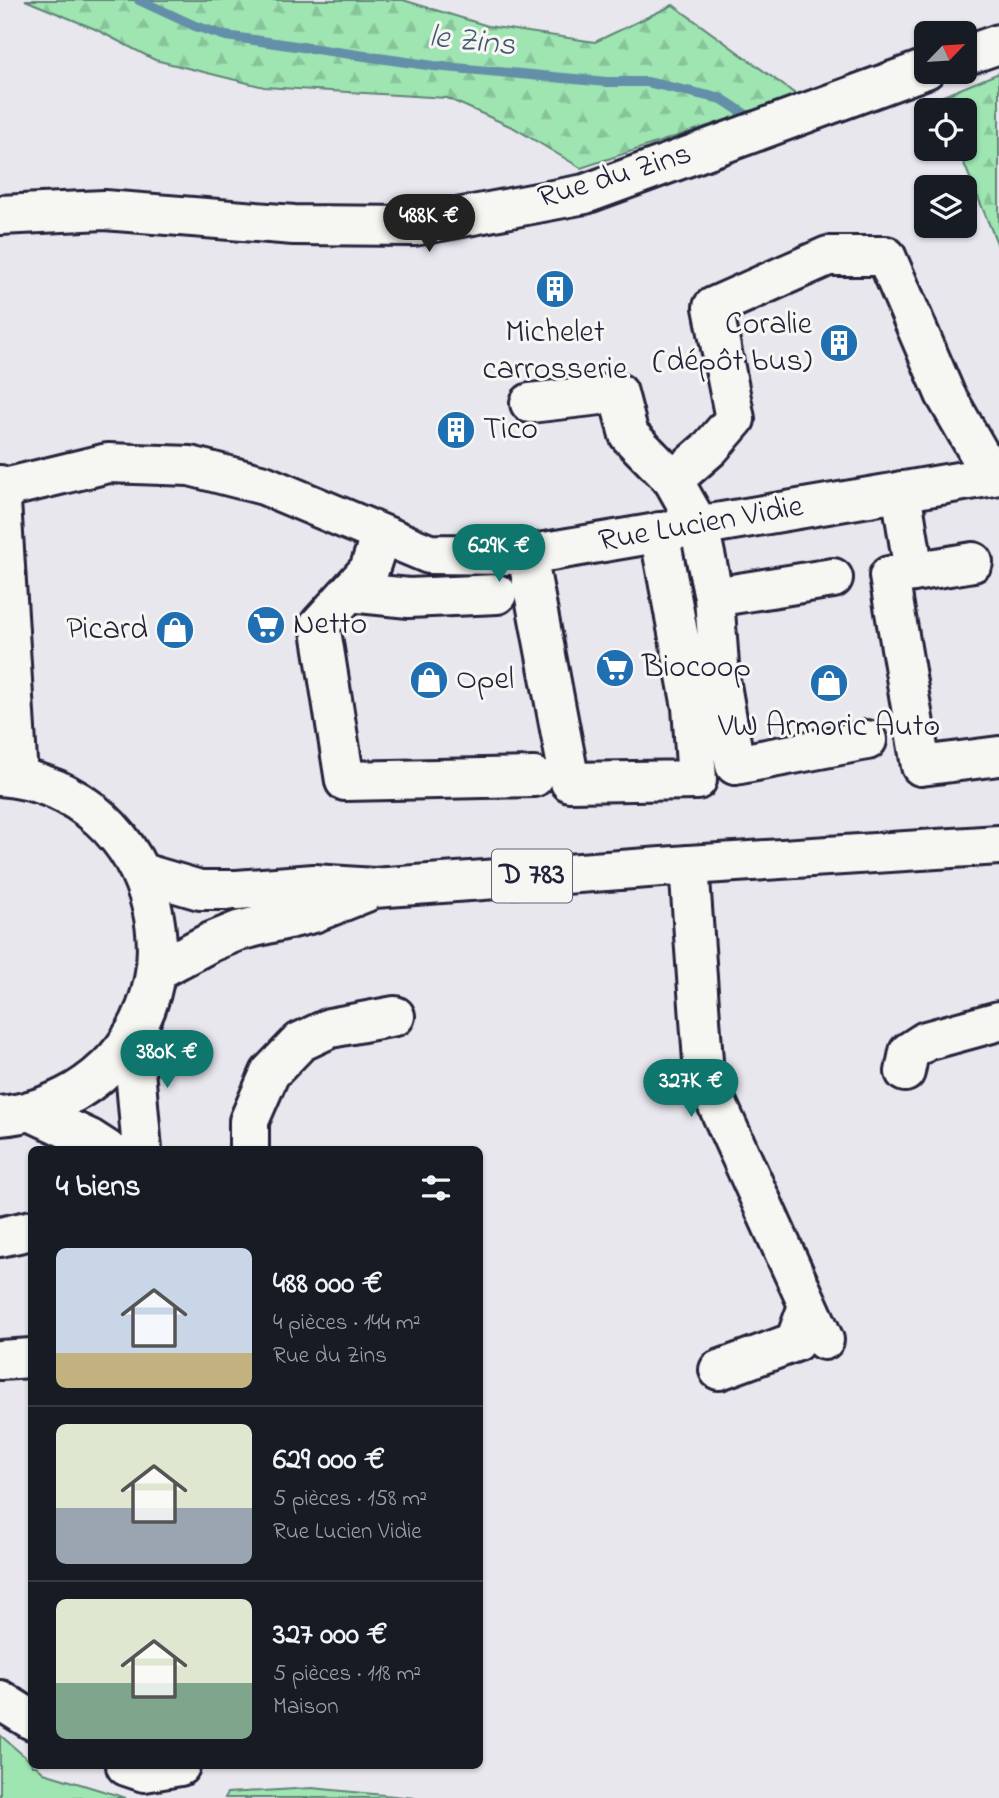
<!DOCTYPE html>
<html lang="fr">
<meta charset="utf-8">
<style>
:root{--surface:#171b24;--page:#242831;--text:#f1f3f6;--muted:#9ea1a6;--line:#363941;--accent:#0f766e}
body{margin:0;font-family:"Indie Flower",sans-serif;background:var(--page);color:var(--text);height:100vh;display:flex;flex-direction:column;font-size:26px;white-space:nowrap}
*{box-sizing:border-box;margin:0}
p{font-size:23px;color:var(--muted)}
.icon{flex:none;width:38px;height:38px;fill:none;stroke:currentColor;stroke-width:2;stroke-linecap:round;stroke-linejoin:round}
.map{position:relative;flex:1;overflow:hidden}
.drawer{position:absolute;left:28px;top:1146px;width:455px;height:623px;display:flex;flex-direction:column;background:var(--surface);border-radius:10px;box-shadow:0 2px 5px #0004}
.drawer>*{flex:none}
.needle{width:46px;rotate:65deg}
.controls{position:absolute;left:914px;top:21px;display:grid;gap:14px}
.controls a{display:grid;place-items:center;width:63px;height:63px;border-radius:10px;background:var(--surface);box-shadow:0 2px 5px #0004;font-size:35px}
.price{position:absolute;translate:-50% -60px;padding:0 16px;border-radius:24px;background:var(--accent);color:#fff;font-size:23px;line-height:46px;filter:drop-shadow(0 2px 4px #0008)}
.price::after{content:'';position:absolute;left:50%;top:42px;width:21px;height:16px;margin-left:-10px;background:inherit;clip-path:polygon(0 0,100% 0,50% 100%)}
.price.on{background:#222;color:#fff}
ul{padding:0;list-style:none}
li{display:flex;align-items:center;gap:21px;height:175px;padding:0 28px}
li+li{border-top:2px solid var(--line)}
li span{display:grid;place-items:center;flex:none;width:196px;height:140px;border-radius:10px;color:#555}
li>.icon{margin-inline-start:auto}
span .icon{width:84px;height:84px;fill:#fffc;stroke-width:1}
li b{font-size:30px}
h2{display:flex;justify-content:space-between;align-items:center;height:84px;padding:0 28px;font-size:30px}
.map>svg:first-child{display:block}
.forest{fill:url(#forest-firs);stroke:#608476;stroke-width:2}
.pitch{fill:#9ee5b2;stroke:#608476;stroke-width:2}
.lines{fill:none;stroke-linecap:round;stroke-linejoin:round}
.stream{stroke:#638fa8;stroke-width:10}
.minor-casing{stroke:#22223b;stroke-width:44}
.major-casing{stroke:#22223b;stroke-width:44}
.minor{stroke:#f6f6f2;stroke-width:38}
.major{stroke:#f6f6f2;stroke-width:38}
.labels{text-anchor:middle;dominant-baseline:central;stroke-width:6;stroke-linejoin:round;paint-order:stroke}
.shield{fill:#f6f6f2;stroke:#626272;stroke-width:2}
.shield-label{font-size:30px;font-weight:bold;fill:#22223b}
.street-label{font-size:32px;fill:#22223b;stroke:#f6f6f2}
.poi-label{font-size:32px;fill:#22223b;stroke:#f6f6f2;text-anchor:start}
.water-label{font-size:33px;font-style:italic;fill:#435971;stroke:#f6f6f2}
</style>
<div class="map">
<svg width="999" height="1798" viewBox="0 0 999 1798">
<defs>
<pattern id="forest-firs" width="22" height="20" patternUnits="userSpaceOnUse" patternTransform="scale(1.75)"><rect width="22" height="20" fill="#9ee5b2"/><path d="M5 1l3.5 6h-7zM16 11l3.5 6h-7z" fill="#88c49a"/></pattern>
</defs>
<rect width="100%" height="100%" fill="#e9e7ee"/>
<filter id="ink" filterUnits="userSpaceOnUse"><feTurbulence type="fractalNoise" baseFrequency=".0143" numOctaves="2"/><feDisplacementMap in="SourceGraphic" scale="14" xChannelSelector="R" yChannelSelector="G"/><feConvolveMatrix kernelMatrix="1 2 1 2 8 2 1 2 1" color-interpolation-filters="sRGB"/></filter>
<g filter="url(#ink)">
<path class="forest" d="M25,0H403L488,26L595,42L673,5L798,96L581,168L514,128L447,98L264,87L155,60L95,29Z
M999,73V248L958,149H964V110H943L938,98Z"/>
<path class="pitch" d="M0,1735L31,1762L32,1766H36L44,1773L126,1798H0Z
M312,1788L415,1798H225L227,1793Z"/>
<g class="lines">
<path class="stream" d="M139,0L195,26L226,36L434,66L607,82H647L722,99L754,120"/>
<g class="minor-casing">
<path id="minor" d="M964,56L999,44
M0,215L104,210L294,225L414,226L585,194L926,69
M530,403L618,393L629,435L673,480
M0,485L18,778
M1,489L108,463L190,466L264,485L429,554L527,555L999,475
M901,491L914,572
M381,534L369,570L320,624L345,781L534,777
M527,555L570,782L697,780L692,707L659,532
M973,562L889,576L921,766L999,756
M833,578L714,597L699,526L673,480L710,448L735,419L713,307L828,256H886L945,394L992,476
M349,592L409,598L497,594
M714,597L720,679L735,765L867,740
M689,865L704,1075L824,1340
M132,1036L142,1150
M905,1072L909,1052L926,1041L999,1021
M30,1111L90,1139L107,1150
M249,1150V1121L270,1073L300,1042L330,1028L395,1016
M0,1237L32,1230
M0,1360L32,1358
M719,1370L795,1342L808,1306
M0,1700L32,1720
M126,1766L144,1772L180,1766"/>
</g>
<g class="major-casing">
<path id="major" d="M0,776C164,789 216,1007 75,1092C52,1105 27,1114 0,1116
M142,873L200,890H237L314,884L374,888L689,865L999,845
M156,971L211,942L238,931L313,913L366,892"/>
</g>
<use href="#minor" class="minor"/>
<use href="#major" class="major"/>
</g>
</g>
<defs>
<g id="building-disc" transform="scale(2.0125)"><circle r="9.5" fill="#1f6fb2" stroke="#f6f6f2"/><path d="M-4-6H4V6H1V3H-1V6H-4ZM-2.5-4.3h1.7v1.8h-1.7ZM.8-4.3h1.7v1.8H.8ZM-2.5-1h1.7V.8h-1.7ZM.8-1h1.7V.8H.8Z" fill="#fff"/></g>
<g id="supermarket-disc" transform="scale(2.0125)"><circle r="9.5" fill="#1f6fb2" stroke="#f6f6f2"/><path d="M-6-5.5h2.5l.6 2H6L4.5 2H-2.5L-4.4-4H-6ZM-1.5 3.2a1.3 1.3 0 1 0 .1 0ZM3 3.2a1.3 1.3 0 1 0 .1 0Z" fill="#fff"/></g>
<g id="shop-disc" transform="scale(2.0125)"><circle r="9.5" fill="#1f6fb2" stroke="#f6f6f2"/><path d="M-5-2.5h2.3a2.7 3.5 0 0 1 5.4 0H5L5.5 6h-11ZM-1.5-2.5h3a1.5 2.3 0 0 0-3 0Z" fill="#fff"/></g>
</defs>
<g fill-rule="evenodd">
<use href="#building-disc" x="555" y="289"/>
<use href="#building-disc" x="839" y="343"/>
<use href="#building-disc" x="456" y="430"/>
<use href="#supermarket-disc" x="266" y="625"/>
<use href="#shop-disc" x="175" y="630"/>
<use href="#supermarket-disc" x="615" y="668"/>
<use href="#shop-disc" x="429" y="680"/>
<use href="#shop-disc" x="829" y="683"/>
</g>
<g class="labels">
<rect class="shield" x="492" y="849.5" width="80" height="53" rx="5"/>
<g class="shield-label">
<text x="532" y="876">D 783</text>
</g>
<g class="street-label">
<text transform="translate(615 177) rotate(-17)">Rue du Zins</text>
<text transform="translate(701 525) rotate(-10)">Rue Lucien Vidie</text>
</g>
<g class="poi-label">
<text x="812" y="325" text-anchor="end">Coralie<tspan x="812" dy="37">(dépôt bus)</tspan></text>
<text x="555" y="333" text-anchor="middle">Michelet<tspan x="555" dy="37">carrosserie</tspan></text>
<text x="483" y="430">Tico</text>
<text x="293" y="625">Netto</text>
<text x="148" y="630" text-anchor="end">Picard</text>
<text x="642" y="668">Biocoop</text>
<text x="456" y="680">Opel</text>
<text x="829" y="727" text-anchor="middle">VW Armoric Auto</text>
</g>
<g class="water-label">
<text transform="translate(472 42) rotate(6)">le Zins</text>
</g>
</g>
</svg>
<div class="controls">
<a><svg class="needle" viewBox="-14 -14 28 28"><path d="M0-13l5 13h-10z" fill="#e53935"/><path d="M0 13l5-13h-10z" fill="#9ea1a6"/></svg></a>
<a><svg class="icon" aria-label="locate" viewBox="0 0 24 24"><circle cx="12" cy="12" r="6"/><path d="M12 2v4M12 18v4M2 12h4M18 12h4"/></svg></a>
<a><svg class="icon" aria-label="layers" viewBox="0 0 24 24"><path d="M12 4l9 5-9 5-9-5zM3 14l9 5 9-5"/></svg></a>
</div>
<b class="price on" style="left:429px;top:254px">488K €</b>
<b class="price" style="left:499px;top:584px">629K €</b>
<b class="price" style="left:167px;top:1090px">380K €</b>
<b class="price" style="left:691px;top:1119px">327K €</b>
<section class="drawer">
<h2>4 biens<svg class="icon" aria-label="filters" viewBox="0 0 24 24"><path d="M4 7h16M4 17h16"/><circle cx="9" cy="7" r="2"/><circle cx="15" cy="17" r="2"/></svg></h2>
<ul>
<li><span style="background:linear-gradient(#c9d6e8 75%,#c2b280 0)"><svg class="icon" aria-label="home" viewBox="0 0 24 24"><path d="M3 11l9-7 9 7M6 9v11h12V9"/></svg></span><div><b>488 000 €</b><p>4 pièces · 144 m²</p><p>Rue du Zins</p></div></li>
<li><span style="background:linear-gradient(#dfe7d0 60%,#9aa5b1 0)"><svg class="icon" aria-label="home" viewBox="0 0 24 24"><path d="M3 11l9-7 9 7M6 9v11h12V9"/></svg></span><div><b>629 000 €</b><p>5 pièces · 158 m²</p><p>Rue Lucien Vidie</p></div></li>
<li><span style="background:linear-gradient(#dfe7d0 60%,#7fa58c 0)"><svg class="icon" aria-label="home" viewBox="0 0 24 24"><path d="M3 11l9-7 9 7M6 9v11h12V9"/></svg></span><div><b>327 000 €</b><p>5 pièces · 118 m²</p><p>Maison</p></div></li>
</ul>
</section>
</div>
